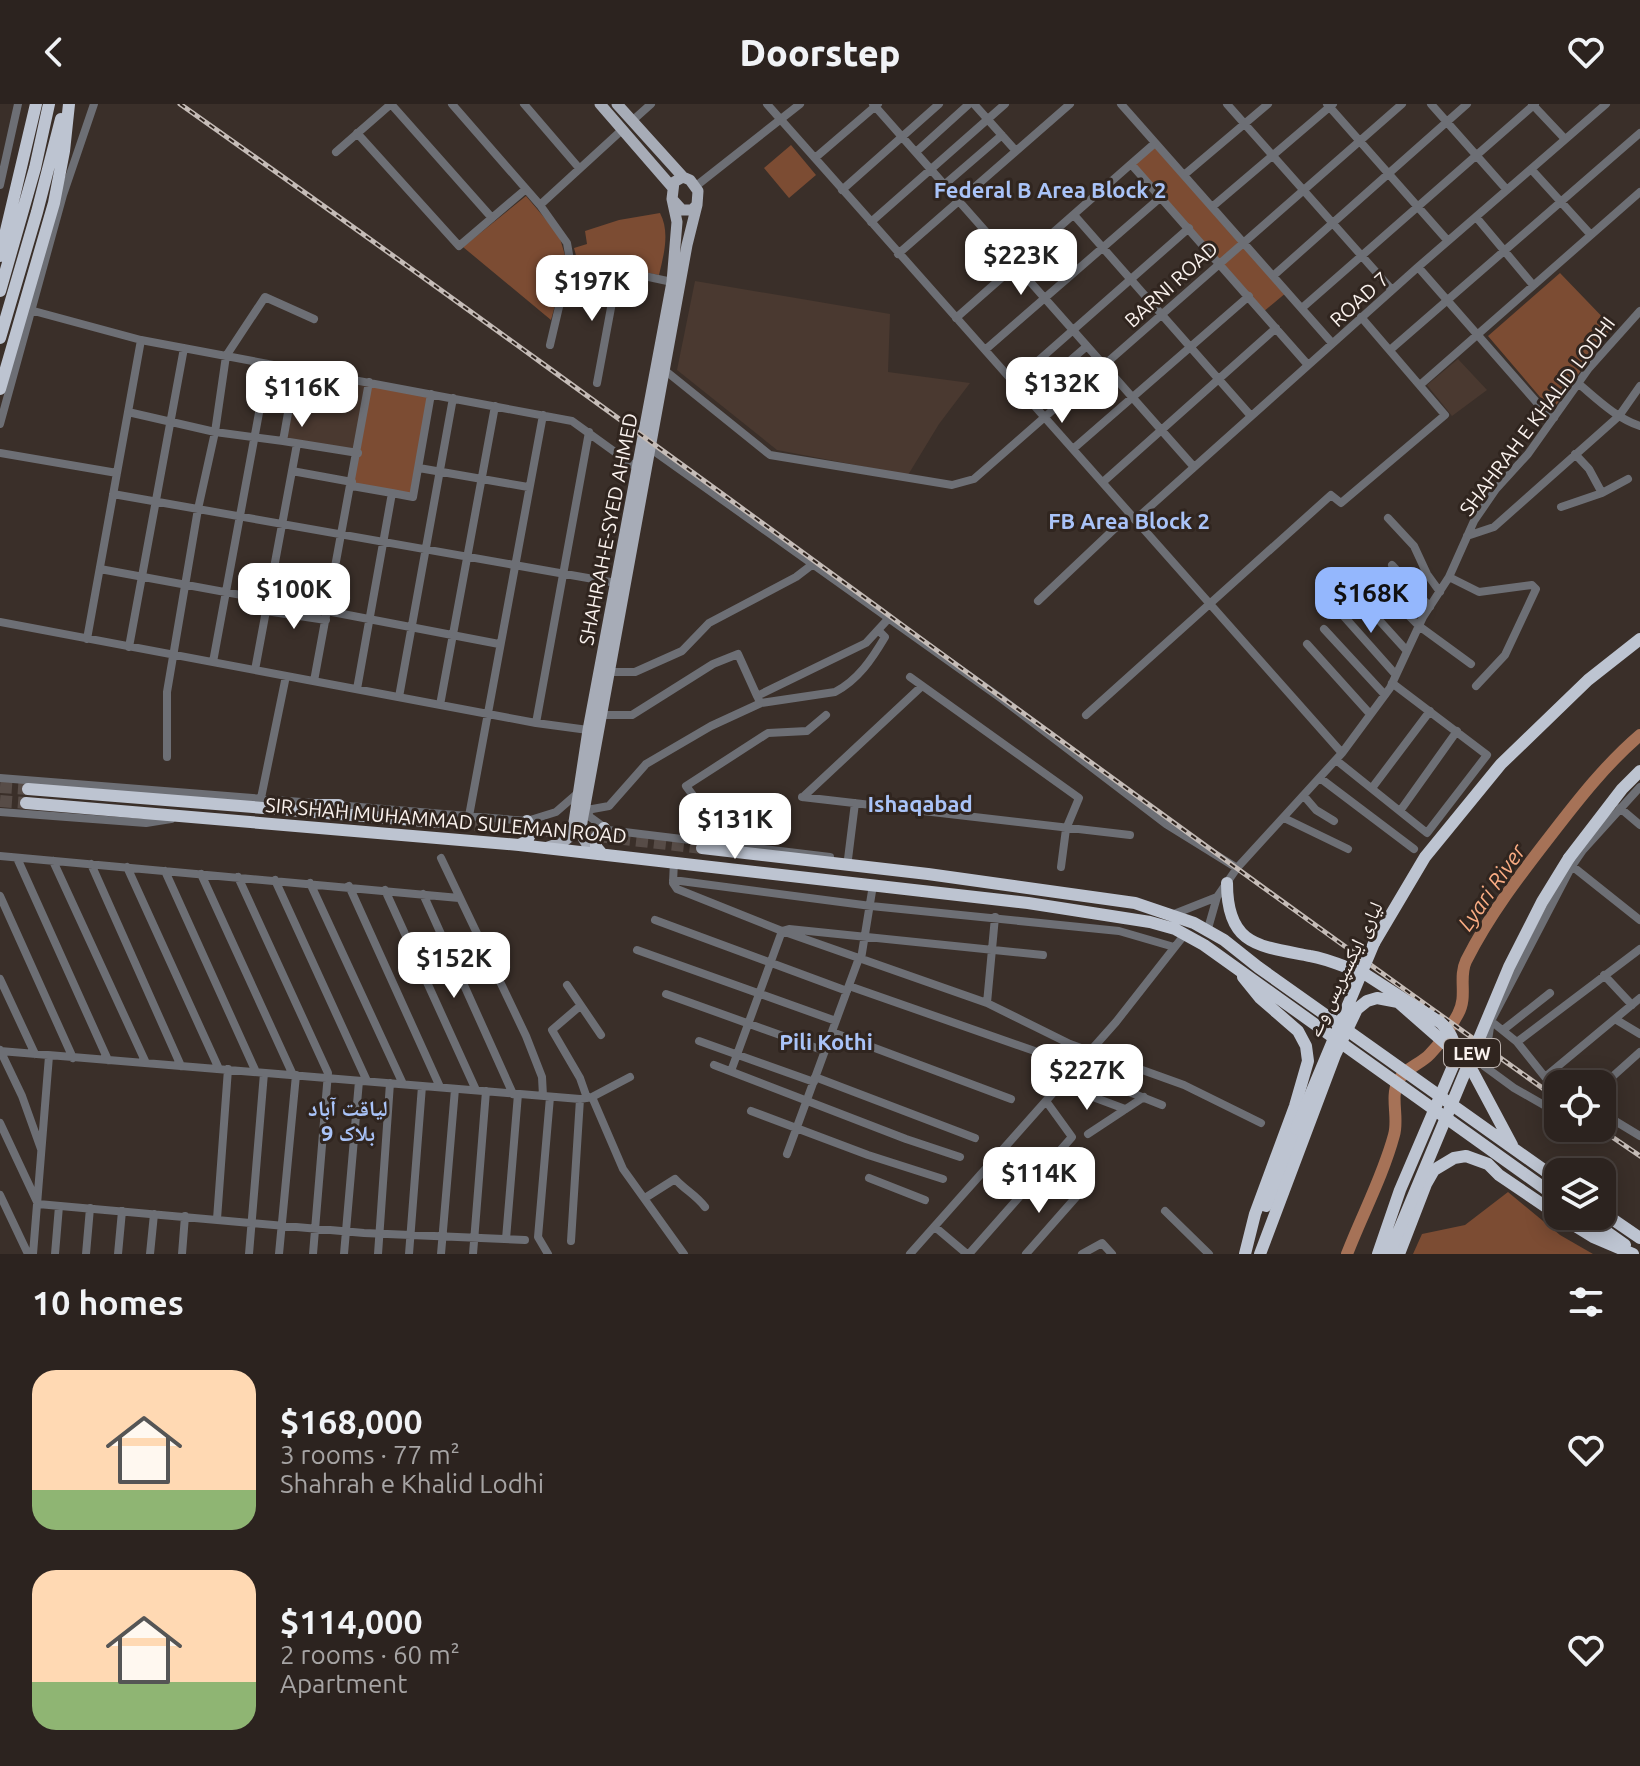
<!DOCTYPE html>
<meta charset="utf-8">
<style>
:root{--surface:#2c231f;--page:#342b28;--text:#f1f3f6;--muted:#a6a4a4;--line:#48403d;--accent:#94b7fd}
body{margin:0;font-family:Ubuntu,"Noto Naskh Arabic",sans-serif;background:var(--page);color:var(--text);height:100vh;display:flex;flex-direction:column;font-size:30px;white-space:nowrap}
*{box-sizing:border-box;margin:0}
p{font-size:26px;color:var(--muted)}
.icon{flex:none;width:44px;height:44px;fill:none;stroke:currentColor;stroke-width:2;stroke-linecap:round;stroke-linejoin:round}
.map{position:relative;height:1150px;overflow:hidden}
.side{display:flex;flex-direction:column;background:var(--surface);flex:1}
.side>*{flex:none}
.tools{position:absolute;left:1544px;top:966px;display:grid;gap:16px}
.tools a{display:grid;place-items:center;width:72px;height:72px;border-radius:16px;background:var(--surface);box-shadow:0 4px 20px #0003,0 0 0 2px var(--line);font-size:40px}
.price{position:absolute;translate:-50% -68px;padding:0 18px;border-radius:16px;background:#fff;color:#222;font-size:26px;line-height:52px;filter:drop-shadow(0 2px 4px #0008)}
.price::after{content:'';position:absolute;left:50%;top:48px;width:24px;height:18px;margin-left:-12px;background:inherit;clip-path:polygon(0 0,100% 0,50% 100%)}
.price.current{background:var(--accent);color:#111}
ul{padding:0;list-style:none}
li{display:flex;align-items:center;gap:24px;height:200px;padding:0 32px}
li span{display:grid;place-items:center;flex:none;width:224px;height:160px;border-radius:24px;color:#555}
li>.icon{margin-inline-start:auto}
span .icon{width:96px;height:96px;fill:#fffc;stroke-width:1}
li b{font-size:34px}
h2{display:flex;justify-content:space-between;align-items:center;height:96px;padding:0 32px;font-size:34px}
header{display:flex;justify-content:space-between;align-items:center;height:104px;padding:0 32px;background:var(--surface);font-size:36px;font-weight:800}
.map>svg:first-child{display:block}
.built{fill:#4a3930}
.green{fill:#7c4c33}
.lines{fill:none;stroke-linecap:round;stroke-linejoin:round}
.river{stroke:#a67257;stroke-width:12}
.highway-tunnel{stroke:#574c47;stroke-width:12;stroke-dasharray:12 6;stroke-linecap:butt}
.minor{stroke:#6d6f75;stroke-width:8}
.major{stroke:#a7acb7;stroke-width:11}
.highway{stroke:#bdc4d1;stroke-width:12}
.rail-casing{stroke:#c5bcb7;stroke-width:5}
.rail{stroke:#30251f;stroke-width:2;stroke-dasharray:6;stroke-linecap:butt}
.highway-bridge{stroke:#bdc4d1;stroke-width:12}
.labels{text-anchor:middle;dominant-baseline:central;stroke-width:6;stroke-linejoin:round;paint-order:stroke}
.shield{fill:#30251f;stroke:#bdb4b0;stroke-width:2}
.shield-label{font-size:18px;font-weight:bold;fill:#faf2ee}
.street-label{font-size:20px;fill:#faf2ee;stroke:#30251f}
.neighbourhood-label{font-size:22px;font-weight:bold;fill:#a9c3f8;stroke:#30251f}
.water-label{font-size:22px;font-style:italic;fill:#fbad84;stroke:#30251f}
</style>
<header><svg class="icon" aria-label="back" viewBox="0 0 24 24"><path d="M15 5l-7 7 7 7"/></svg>Doorstep<svg class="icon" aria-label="heart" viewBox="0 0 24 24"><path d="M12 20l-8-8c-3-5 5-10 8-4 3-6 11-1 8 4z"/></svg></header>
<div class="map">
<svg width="1640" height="1150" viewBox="0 0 1640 1150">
<rect width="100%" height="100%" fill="#3a2f29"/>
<path class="built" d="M695,177L890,210L888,268L970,279L939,320L908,371L777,346L677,266Z
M1458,255L1487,286L1452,312L1427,281Z
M296,265L369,278L357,351L283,337Z"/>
<path class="green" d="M1155,39L1287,188L1263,208L1131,60Z
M791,41L816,71L789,94L764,64Z
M526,92L559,131L567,158L551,216L463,143Z
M660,109C670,128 664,150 659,171L577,155L574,144L587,140L585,127L619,116Z
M1560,169L1612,223L1552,307L1488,232Z
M369,278L431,290L413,393L352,382Z
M1508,1088L1560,1131L1593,1150H1413L1422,1130L1465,1121Z"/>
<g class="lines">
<path class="river" d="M1347,1150C1362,1111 1383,1072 1394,1031C1399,1014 1390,994 1398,977C1405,964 1421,960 1430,950C1441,939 1451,923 1458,910C1468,892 1458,874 1466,857C1489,811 1520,771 1551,731C1578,696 1606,660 1640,631"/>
<path class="highway-tunnel" d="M0,683L28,685
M0,697L26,699
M439,718L571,729L702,744"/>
<path class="minor" d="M452,0L540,101L567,139L570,156L550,241
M524,0L579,64
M767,0L1342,649
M873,0L1194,363
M974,0L1016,47
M1121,0L1332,239
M1227,0L1392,186
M1327,0L1448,137
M1431,0L1507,86
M1532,0L1565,35
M632,17L651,0
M357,29L459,142L526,85
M1155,39L1131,60L1308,261
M336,48L391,0L492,114
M916,48L969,0
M815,54L878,0
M1531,65L1591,131
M1184,71L1268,0
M0,81L18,0
M944,81L1002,31
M696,82L800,0
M842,86L939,0
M540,101L623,25
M1212,103L1333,0
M1074,111L1251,312
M1476,113L1533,181
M871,118L1005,0
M898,150L1070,0
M570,156L672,178
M1418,163L1539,301L1554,314
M1273,172L1467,0
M1302,204L1535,0
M30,206L141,236L572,317L637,364
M956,214L1131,60
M985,246L1161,93
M1390,246L1640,29
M296,264L283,337L358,349
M662,264L770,351L952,381L974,375L1402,0
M1014,278L1189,124
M597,279L618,166
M1579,280C1597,295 1616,314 1640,322
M1420,281L1640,88
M1028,293L1087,242
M128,308L215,328L283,337
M0,320L63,91L94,0
M646,344L651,345L1002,595L1166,720L1237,764
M1073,345L1249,192
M0,349L117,369
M1575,350L1589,365L1602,389
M419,364L528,383
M292,367L352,378
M1103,378L1276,224
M352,382L392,389L357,585
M392,389L413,393L431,290
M113,390L616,479
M1561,403L1602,389L1628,375
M1388,414L1414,442L1427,470L1440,488
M1135,416L1418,163L1606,0
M1467,432L1494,423L1619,312L1640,282
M1392,461L1430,503
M100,465L268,496
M274,465L334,475
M1449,473L1479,488L1532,481L1536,485L1505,551L1476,582
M1374,477L1419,522L1471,560
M1359,494L1407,547
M1038,497L1130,410
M266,507L326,516
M327,507L499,540
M1340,508L1396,571
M0,518L536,619L588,626
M1324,525L1385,591
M87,535L141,236
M1307,540L1370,610
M129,543L184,244
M213,558L268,260
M255,566L297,340
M611,568H635L682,547L709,519L796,473L813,460
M910,573L1079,694L1066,725L1061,763
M314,577L369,278
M399,593L453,294
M759,596L757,592L866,539L889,514
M440,601L495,302
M603,611H632L713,560L738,550L757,592
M1086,611L1331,391L1341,399L1445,311L1361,213
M536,619L589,328
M167,653V588L198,405L215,328L226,252L265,193L314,215
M1336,656L1427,729L1487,651L1392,579
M0,674L314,699
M1320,674L1414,745
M1372,684L1430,607
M1304,692L1316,706L1334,717
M802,693L1130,731
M803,693L922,582
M261,694L286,572
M336,701L527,717L556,708L579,688
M586,701L590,713L608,726L830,753
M1620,704L1640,721
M587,706L609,702L646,660L711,622L761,599L835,588C858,576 872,555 885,533L878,526
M1400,707L1457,627
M0,708L146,719L171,715
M469,712L543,311
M1284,714L1348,745
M730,741L686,682L768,629L807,627L826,611
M0,752L459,794
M17,754L108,956
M441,754L526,932L542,973L543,992
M848,755L855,699
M53,757L146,959
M674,757L673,779L677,785L782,827L987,899L1070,940L1184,981L1261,1019
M91,760L181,962
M1572,762L1640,816
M127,763L219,965
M165,767L256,968
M201,770L293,971
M238,773L328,969L313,1150
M275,776L367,977
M673,776L871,802L1119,827L1174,843
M310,779L403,980
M349,782L440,983
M385,786L476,986
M423,790L513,990
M0,792L73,954
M1174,810L1217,793L1237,764L1342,649L1390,584L1423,513L1449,473L1474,417L1496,385L1528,350L1589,264L1640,207
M655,816L847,887
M1207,828L1217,793
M637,846L836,917
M861,855L873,781
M1604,871L1632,901
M0,875L35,950
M567,881L601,931
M849,882L1049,952
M666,890L825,947
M987,899L995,813
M580,902L552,926L580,974L587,994
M1615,915L1640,930
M1491,917L1517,938L1545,973L1558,981
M1503,926L1550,889
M832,928L1011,995
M699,937L814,978
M1517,938L1640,845
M0,946L22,992L41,1045
M0,947L580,995L592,993L630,973
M714,961L906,1035L960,1053
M1074,966L1162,1001
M731,967L782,827L789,825L1043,851
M815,973L975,1034
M1545,973L1640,894
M1061,981L1125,1005
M1602,982L1640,948
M592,993L623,1065L684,1150
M751,1007L868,1051L943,1075
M1556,1008L1514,984L1484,962L1491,917L1572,762L1583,746L1640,683
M1602,1009L1640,1032
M0,1019L38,1100L364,1129L525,1136
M1088,1030L1144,993
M787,1050L859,854
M869,1074L925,1096
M0,1091L28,1150
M645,1094L675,1075C685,1086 696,1091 705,1103
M1165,1107L1209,1150
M217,1115L228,965
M935,1123L967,1150
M506,1135L518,990
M571,1137L580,995
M33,1150L49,952
M55,1150L59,1102
M86,1150L90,1104
M118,1150L122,1107
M150,1150L154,1110
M182,1150L185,1112
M249,1150L264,969
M279,1150L296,971
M344,1150L359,977
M378,1150L390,979
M409,1150L422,982
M441,1150L455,985
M473,1150L486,987
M548,1150L538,1133L550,993
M910,1150L1116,918L1185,830
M969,1150L1072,1033L1046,997
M1026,1150L1077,1092
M1082,1150L1102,1139L1112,1150"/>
<path class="major" d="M600,0L672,83
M617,0L683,73
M683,73L690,76L698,87L697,101L692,106H682L672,95L674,78Z
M545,744L563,738L572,731L588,626L672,178L677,118L672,95
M597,749C574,733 582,722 586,696L687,141L697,101"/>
<path class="highway" d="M0,152L36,0
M0,187L35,64L49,0
M0,234L37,108L61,15
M0,285L54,99L64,47L69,0
M28,685L439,718
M26,699L519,741L1028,799L1150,818L1175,825L1204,841L1558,1094
M312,701H339
M519,741C531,736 533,728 527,717
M702,744L928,770L1135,799L1194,819L1224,836L1258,863L1558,1076
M602,750L596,743V734L604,724
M1569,754L1622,685L1640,667
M1227,779C1227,842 1259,842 1310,852C1329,855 1347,864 1365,870
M1374,839L1425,753L1501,660L1588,576L1640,535
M1243,873L1260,894L1298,927L1306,942L1308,957L1295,1002L1255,1110L1245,1150
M1449,943L1473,968L1512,1041
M1266,1102L1296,1025
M1602,1108L1640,1134
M1559,1112L1593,1133L1633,1150
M1584,1112L1625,1141
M1399,1150L1426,1080L1434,1066L1454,1054L1466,1052L1488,1060L1499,1071L1558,1111"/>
<g class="rail-casing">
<path id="rail" d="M180,0C643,327 1096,667 1558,995
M1599,1024L1640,1052"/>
</g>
<use href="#rail" class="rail"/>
<path class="highway-bridge" d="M1365,870L1441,919C1454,931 1458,945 1453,962L1400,1086L1378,1150
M1296,1025L1374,839
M1260,1150L1335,951L1357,905L1367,897L1377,894L1398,898L1447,941
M1389,1150L1509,863L1542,798L1569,754"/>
</g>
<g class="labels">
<rect class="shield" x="1444" y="935" width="56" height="28" rx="6"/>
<g class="shield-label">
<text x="1472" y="949">LEW</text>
</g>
<g class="street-label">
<text transform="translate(1171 180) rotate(-42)">BARNI ROAD</text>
<text transform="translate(1359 195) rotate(-42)">ROAD 7</text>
<text transform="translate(1537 312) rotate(-53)">SHAHRAH E KHALID LODHI</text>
<text transform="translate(608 425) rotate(-79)">SHAHRAH-E-SYED AHMED</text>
<text transform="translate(446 716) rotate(5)">SIR SHAH MUHAMMAD SULEMAN ROAD</text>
<text transform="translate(1344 865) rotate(-64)">لیاری ایکسپریس وے</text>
</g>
<g class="neighbourhood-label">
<text x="1050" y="85">Federal B Area Block 2</text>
<text x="1129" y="416">FB Area Block 2</text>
<text x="920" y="699">Ishaqabad</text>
<text x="826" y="937">Pili Kothi</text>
<text x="348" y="1003">لیاقت آباد<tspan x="348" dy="25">بلاک 9</tspan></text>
</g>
<g class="water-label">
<text transform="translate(1491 783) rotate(-55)">Lyari River</text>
</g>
</g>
</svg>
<div class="tools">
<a><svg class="icon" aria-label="locate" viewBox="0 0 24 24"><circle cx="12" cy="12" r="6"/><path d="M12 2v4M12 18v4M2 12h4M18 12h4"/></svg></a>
<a><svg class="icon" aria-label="layers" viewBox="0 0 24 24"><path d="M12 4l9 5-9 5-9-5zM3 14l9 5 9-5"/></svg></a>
</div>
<b class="price" style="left:1021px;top:193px">$223K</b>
<b class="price" style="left:592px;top:219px">$197K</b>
<b class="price" style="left:1062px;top:321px">$132K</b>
<b class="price" style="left:302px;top:325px">$116K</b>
<b class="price" style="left:294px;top:527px">$100K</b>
<b class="price current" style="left:1371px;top:531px">$168K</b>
<b class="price" style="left:735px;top:757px">$131K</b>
<b class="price" style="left:454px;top:896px">$152K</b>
<b class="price" style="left:1087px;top:1008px">$227K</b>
<b class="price" style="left:1039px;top:1111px">$114K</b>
</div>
<section class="side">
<h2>10 homes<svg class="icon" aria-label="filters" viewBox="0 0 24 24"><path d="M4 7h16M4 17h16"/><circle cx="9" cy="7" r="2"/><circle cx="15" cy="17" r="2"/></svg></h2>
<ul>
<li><span style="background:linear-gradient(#ffd9b3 75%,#8fb573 0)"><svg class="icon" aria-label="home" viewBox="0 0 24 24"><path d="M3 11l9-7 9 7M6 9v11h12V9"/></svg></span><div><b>$168,000</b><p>3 rooms · 77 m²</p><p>Shahrah e Khalid Lodhi</p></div><svg class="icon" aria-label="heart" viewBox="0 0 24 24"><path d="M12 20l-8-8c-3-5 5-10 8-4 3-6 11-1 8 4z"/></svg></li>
<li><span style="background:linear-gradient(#ffd9b3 70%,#8fb573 0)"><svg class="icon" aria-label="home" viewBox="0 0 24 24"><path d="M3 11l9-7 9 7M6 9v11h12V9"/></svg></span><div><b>$114,000</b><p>2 rooms · 60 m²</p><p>Apartment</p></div><svg class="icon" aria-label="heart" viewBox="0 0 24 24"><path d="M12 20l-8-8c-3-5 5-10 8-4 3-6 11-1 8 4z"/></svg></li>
</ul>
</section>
